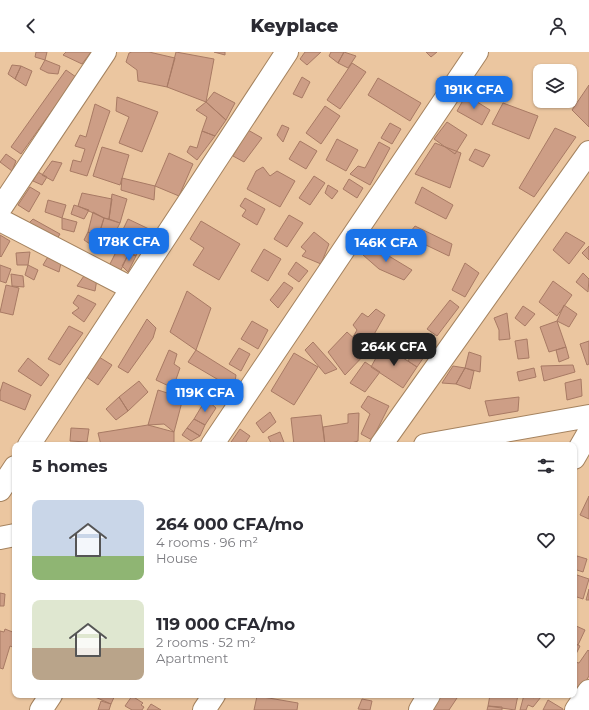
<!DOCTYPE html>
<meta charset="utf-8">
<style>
:root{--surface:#fff;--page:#f2f2f3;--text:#2b2b33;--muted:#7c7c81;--accent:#1a73e8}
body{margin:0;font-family:Montserrat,sans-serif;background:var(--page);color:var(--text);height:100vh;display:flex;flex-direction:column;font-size:15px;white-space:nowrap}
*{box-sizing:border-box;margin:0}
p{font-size:13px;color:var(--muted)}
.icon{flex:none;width:22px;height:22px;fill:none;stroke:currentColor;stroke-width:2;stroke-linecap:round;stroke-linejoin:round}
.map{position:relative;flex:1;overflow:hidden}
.panel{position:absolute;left:12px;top:390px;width:565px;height:256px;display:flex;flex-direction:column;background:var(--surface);border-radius:8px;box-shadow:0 1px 3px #0004}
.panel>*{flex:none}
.buttons{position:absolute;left:533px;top:12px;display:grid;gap:8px}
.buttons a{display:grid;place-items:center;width:44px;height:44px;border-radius:8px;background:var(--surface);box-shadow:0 1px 3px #0004;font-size:20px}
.price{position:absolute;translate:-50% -34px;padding:0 9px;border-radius:8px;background:var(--accent);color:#fff;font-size:13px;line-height:26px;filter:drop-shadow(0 1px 2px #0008)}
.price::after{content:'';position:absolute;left:50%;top:24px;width:12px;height:9px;margin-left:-6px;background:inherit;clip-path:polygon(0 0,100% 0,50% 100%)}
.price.active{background:#222;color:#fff}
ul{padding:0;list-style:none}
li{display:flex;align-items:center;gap:12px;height:100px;padding:0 20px}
li span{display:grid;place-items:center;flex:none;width:112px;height:80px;border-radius:8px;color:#555}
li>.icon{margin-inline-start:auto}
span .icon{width:48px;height:48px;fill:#fffc;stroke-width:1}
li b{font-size:17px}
h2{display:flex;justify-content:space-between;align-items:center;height:48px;padding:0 20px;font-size:17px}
header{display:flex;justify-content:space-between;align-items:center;height:52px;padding:0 20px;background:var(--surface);font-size:18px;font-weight:800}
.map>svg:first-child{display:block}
.building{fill:#cd9e86;stroke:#a87a64}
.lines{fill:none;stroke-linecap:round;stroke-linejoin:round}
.minor-casing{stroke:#a5835f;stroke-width:24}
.minor{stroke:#fff;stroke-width:22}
</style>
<header><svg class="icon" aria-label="back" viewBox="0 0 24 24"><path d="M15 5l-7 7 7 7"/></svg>Keyplace<svg class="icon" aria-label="person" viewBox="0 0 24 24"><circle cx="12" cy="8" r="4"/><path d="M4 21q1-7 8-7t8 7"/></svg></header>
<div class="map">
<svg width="589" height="658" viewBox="0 0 589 658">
<rect width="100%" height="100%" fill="#ebc6a0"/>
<path class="building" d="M36,0H47L45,8L35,5Z
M66,0H91L82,12L63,3Z
M132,0H149L175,6L167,35L138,29L137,18L126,10L129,1Z
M176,0L214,7L206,50L167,35Z
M214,0H225V3Z
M305,0H321L307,13L300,7Z
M331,0H344L338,11L329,4Z
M344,0L356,4L348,16L338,11Z
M426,0H437L431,5Z
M45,8L60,14L58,22L48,21L40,17Z
M352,11L366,20L340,57L327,48Z
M12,13L21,14L15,27L8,22Z
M21,14L32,19L26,34L15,27Z
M66,18L76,25L21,102L11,95Z
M302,25L310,30L302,46L293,42Z
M378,26L421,51L410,69L368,43Z
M589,33V75L572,58Z
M214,40L235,51L226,68L206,50Z
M466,43L490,58L482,73L457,59Z
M117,45L158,60L142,100L119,91L129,65L116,59Z
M206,50L226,68L215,84L202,79L207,65L196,58Z
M503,51L538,64L529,87L492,72Z
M95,52L110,59L87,124L70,119L73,108L81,110L85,97L75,94L80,83L86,85Z
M325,54L340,64L321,92L306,81Z
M447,70L467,83L455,102L434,87Z
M390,71L401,77L392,92L381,86Z
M282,73L289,76L283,90L277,83Z
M555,76L576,85L534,145L519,136Z
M248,78L262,86L244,110L233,104Z
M202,79L215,84L197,108L187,100L190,94L197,96Z
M337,87L358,98L346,119L326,108Z
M300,89L317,99L306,117L289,107Z
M379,90L390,96L370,133L350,122L358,114L365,116Z
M435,91L461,101L450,136L415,122Z
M102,95L129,103L120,133L93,124Z
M475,97L490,103L483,115L469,108Z
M169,101L193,112L179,144L155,134Z
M6,102L16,109L12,119L0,110Z
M52,109L62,111L53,129L42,123Z
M263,115L270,124L277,119L295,129L280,155L247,137L256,119Z
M38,120L47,125L42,133L33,129Z
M314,124L325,131L310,153L299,146Z
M122,126L155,134L154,148L121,138Z
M349,127L363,136L357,146L343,137Z
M328,133L338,139L332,147L325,141Z
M30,135L40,141L29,160L18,153Z
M422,135L453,153L446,167L415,151Z
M82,141L112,147L109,167L104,166L78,154Z
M112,142L127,147L120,171L109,167Z
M245,146L265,157L257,173L242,164L246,158L240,154Z
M48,148L66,153L62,166L45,160Z
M74,153L89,158L84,167L71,162Z
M93,160L104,166L100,179V186L88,180Z
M289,163L303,171L287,195L274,187Z
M62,166L77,170L74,180L62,177Z
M104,166L120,171L113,185L100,179Z
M33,167L60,182L55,190L27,173Z
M128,167L149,177L136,204L115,194Z
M201,169L240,192L219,228L193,213L204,196L190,187Z
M415,174L452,192L449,204L407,184Z
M88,180L100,186L96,196L84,188Z
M314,180L329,192L321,212L302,204L306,199L301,195Z
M566,180L585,191L569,212L553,198Z
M0,183L10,189L1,205L0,204Z
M369,192L412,218L404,228L379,217L363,203Z
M589,194V208L582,201Z
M118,196L129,201L118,224L107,218Z
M264,197L281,207L268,229L251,219Z
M30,200L28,213H17L16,201Z
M129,201L136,204L128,220L122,214Z
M49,203L61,211L59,220L43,213Z
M296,210L308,219L299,230L288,222Z
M465,211L479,221L465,245L452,238Z
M0,213L11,217L6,231L0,229Z
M28,213L38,218L34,228L25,223Z
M86,221L97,227L95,239L77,234Z
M583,221L589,227L588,240L576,230Z
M11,222L23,224L24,235L12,234Z
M553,229L572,243L557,264L539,250Z
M284,230L293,236L278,256L270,248Z
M6,233L19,236L13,263L0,260Z
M187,239L211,256L196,298L170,280Z
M78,243L96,252L84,270L72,261L79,256L73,251Z
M450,248L459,255L437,284L427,277Z
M564,253L577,262L569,275L557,269Z
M523,254L535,262L525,274L515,266Z
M376,257L385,263L368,293L353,285L357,278L353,273L362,261L368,265Z
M507,261L510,287L499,288V278L494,266Z
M147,267L156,276L153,286L128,321L118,315Z
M252,269L268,278L258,297L241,287Z
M557,269L566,295L549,300L540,275Z
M69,274L83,281L60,313L48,307Z
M347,280L368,299L345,323L328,300Z
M422,286L433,292L417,315L408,309Z
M527,287L529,306L518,307L515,289Z
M589,289V312L587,313L580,292Z
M313,290L337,317L325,322L305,298Z
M383,293L417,315L403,336L371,315Z
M566,295L569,306L559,310L556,298Z
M239,296L250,302L241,319L229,312Z
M169,298L177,302L174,312L180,316L173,336L156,328Z
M196,298L236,323L234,337L188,310Z
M469,300L481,304L480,320L465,316Z
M294,301L318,315L294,353L271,339Z
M99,305L112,313L98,333L85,324Z
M28,306L49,323L41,334L18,319Z
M365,310L380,320L365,340L350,331Z
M573,313L575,320L544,329L541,314Z
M453,314L465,316L456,332L442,331Z
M465,316L474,319L470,337L456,332Z
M534,316L536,325L519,329L517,320Z
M581,327L582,344L567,348L565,331Z
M139,329L148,340L128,359L119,345Z
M3,330L31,343L25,358L0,348V340Z
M158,338L183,346L174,380L164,372L148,373Z
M368,344L389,354L372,388L361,382L370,362L361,355Z
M119,345L128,359L116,368L106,357Z
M519,345L518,359L489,364L485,349Z
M206,347L216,356L205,373L194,367Z
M270,360L276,370L263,381L256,371Z
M359,361L358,389L345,393H325L323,375L348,371V362Z
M321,363L325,393H294L291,366Z
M194,367L205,373L200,384L187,376Z
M148,373L174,380V393H101L98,381Z
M71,376L89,377L87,390L70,389Z
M187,376L200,384L191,389L182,383Z
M240,377L250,384L244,393H229Z
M280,380L285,393H272L268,385Z
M589,444V467L580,463Z
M577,504L587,507L583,520L574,517Z
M574,522L589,527L583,547L574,544Z
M589,537V548H586Z
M0,541L5,542L4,554H0Z
M574,573L585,578L578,593L574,591Z
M5,577L15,581V596L10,594L3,617L0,616V579L4,580Z
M574,591L580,594L574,606Z
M588,598L589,599V624L581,637L574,633V613L575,610L579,611Z
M96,643H115L111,652L95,645Z
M436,643H459L449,658H426Z
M490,643H518L515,658L488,654Z
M524,643H533V646L537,643L541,645L533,655L528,653L526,658H520Z
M132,644L143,651L141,653L144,655L142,658H132L125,654Z
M257,644L298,651L297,658H254Z
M362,647L372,649L370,658L358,657Z
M548,648L563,657V658H543Z
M101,649L111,652L109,658H98Z
M151,652L161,658H147Z
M488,654L502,655V658H487Z"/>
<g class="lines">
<g class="minor-casing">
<path id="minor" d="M0,157L105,0
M0,168L131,236
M29,393L287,0
M212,393L477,0
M381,393L589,100
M425,393L589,364
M574,406L589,380
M0,438L15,415
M0,486L15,483
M41,658L51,643
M204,658L214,643
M420,658L429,643
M576,658L589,639"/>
</g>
<use href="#minor" class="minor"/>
</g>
</svg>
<div class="buttons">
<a><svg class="icon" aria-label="layers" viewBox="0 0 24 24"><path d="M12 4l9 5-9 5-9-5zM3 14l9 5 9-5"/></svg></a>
</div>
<b class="price" style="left:474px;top:58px">191K CFA</b>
<b class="price" style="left:129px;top:210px">178K CFA</b>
<b class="price" style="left:386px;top:211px">146K CFA</b>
<b class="price active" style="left:394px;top:315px">264K CFA</b>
<b class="price" style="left:205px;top:361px">119K CFA</b>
<section class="panel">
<h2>5 homes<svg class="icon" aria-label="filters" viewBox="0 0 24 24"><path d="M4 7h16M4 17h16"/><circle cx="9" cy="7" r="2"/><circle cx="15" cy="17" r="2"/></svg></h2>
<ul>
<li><span style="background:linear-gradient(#c9d6e8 70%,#8fb573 0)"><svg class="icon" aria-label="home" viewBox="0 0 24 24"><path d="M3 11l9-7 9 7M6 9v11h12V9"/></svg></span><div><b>264 000 CFA/mo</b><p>4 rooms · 96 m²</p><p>House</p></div><svg class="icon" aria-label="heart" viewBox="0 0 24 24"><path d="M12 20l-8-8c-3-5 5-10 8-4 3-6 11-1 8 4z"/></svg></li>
<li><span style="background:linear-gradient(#dfe7d0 60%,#b9a48a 0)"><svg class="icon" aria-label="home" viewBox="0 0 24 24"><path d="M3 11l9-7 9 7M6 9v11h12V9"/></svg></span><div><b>119 000 CFA/mo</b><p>2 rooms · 52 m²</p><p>Apartment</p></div><svg class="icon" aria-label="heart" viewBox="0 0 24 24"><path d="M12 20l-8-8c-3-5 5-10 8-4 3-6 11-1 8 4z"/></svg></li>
</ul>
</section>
</div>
